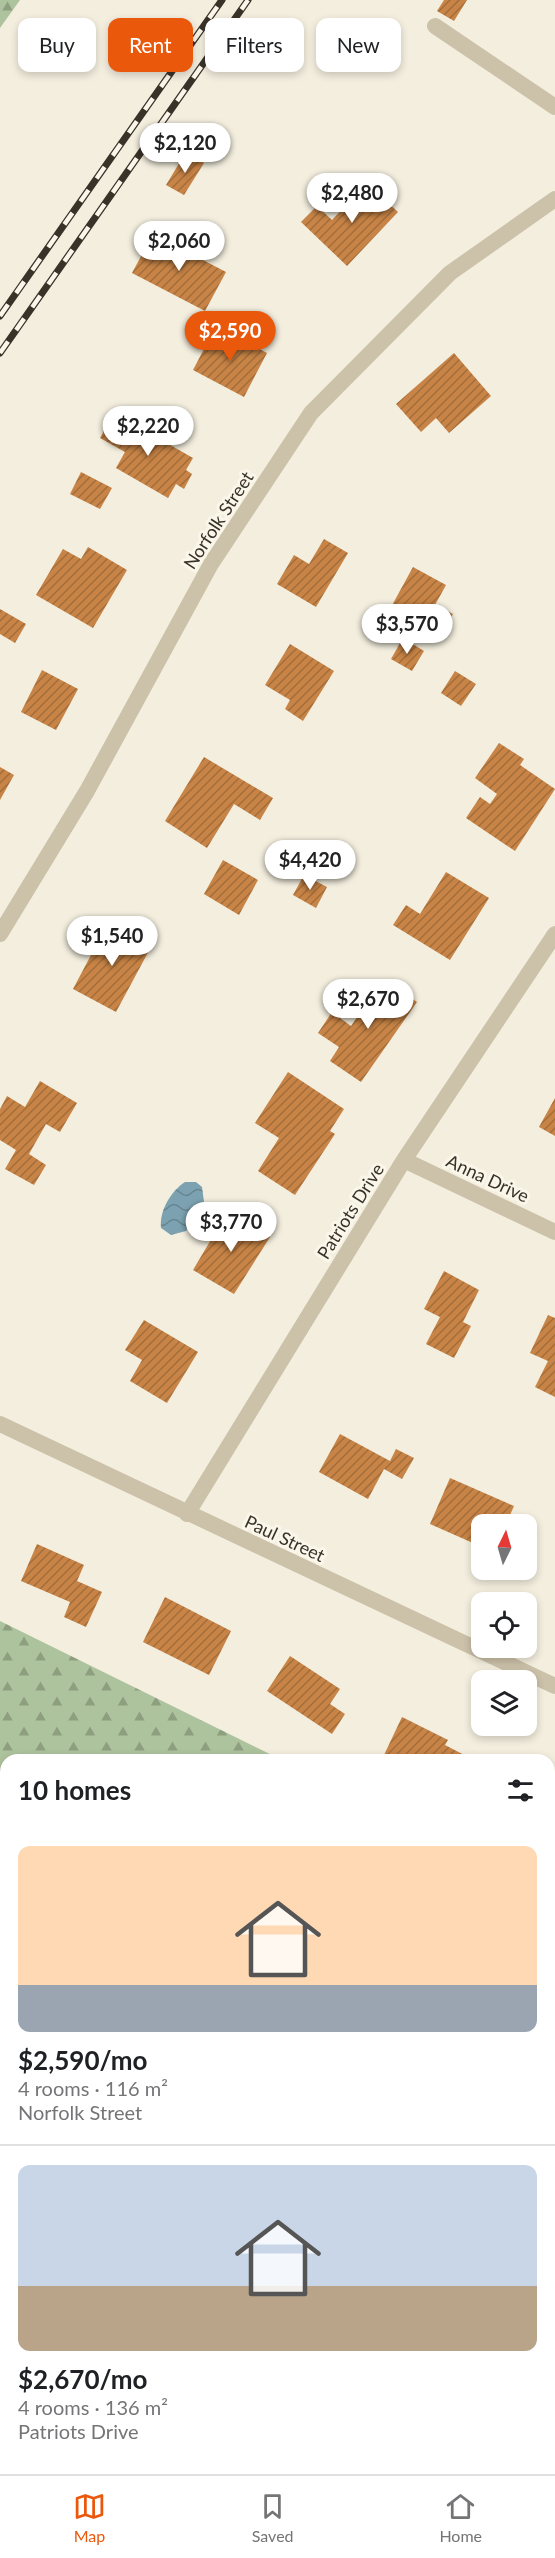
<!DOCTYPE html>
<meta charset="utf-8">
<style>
:root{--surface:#fff;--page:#f6f6f6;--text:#202124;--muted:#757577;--line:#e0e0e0;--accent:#ea580c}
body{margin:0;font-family:Lato,sans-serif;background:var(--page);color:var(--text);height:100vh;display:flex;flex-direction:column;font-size:22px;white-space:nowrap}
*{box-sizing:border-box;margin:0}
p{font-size:20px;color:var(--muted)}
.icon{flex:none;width:33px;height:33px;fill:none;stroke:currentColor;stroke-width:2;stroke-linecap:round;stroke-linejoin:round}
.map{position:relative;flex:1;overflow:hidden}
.panel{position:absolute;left:0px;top:1754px;width:555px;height:722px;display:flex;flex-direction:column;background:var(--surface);border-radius:18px 18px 0 0;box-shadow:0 3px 9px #0003}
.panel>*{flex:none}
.banner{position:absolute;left:18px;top:18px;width:519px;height:54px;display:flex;gap:12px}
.needle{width:39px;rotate:5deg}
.tools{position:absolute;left:471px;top:1514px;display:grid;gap:12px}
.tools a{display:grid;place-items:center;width:66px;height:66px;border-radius:12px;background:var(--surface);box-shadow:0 3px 9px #0003;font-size:30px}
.price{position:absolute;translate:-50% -51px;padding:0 14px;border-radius:21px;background:#fff;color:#222;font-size:20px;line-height:39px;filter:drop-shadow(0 2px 3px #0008)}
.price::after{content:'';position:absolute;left:50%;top:36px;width:18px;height:14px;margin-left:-9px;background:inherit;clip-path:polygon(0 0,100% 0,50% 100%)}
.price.on{background:var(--accent);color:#fff}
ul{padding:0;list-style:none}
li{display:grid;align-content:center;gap:12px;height:318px;padding:0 18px}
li+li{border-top:2px solid var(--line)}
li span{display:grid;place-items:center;height:186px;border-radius:12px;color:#555}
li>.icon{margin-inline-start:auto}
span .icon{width:108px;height:108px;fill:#fffc;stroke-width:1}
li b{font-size:26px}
h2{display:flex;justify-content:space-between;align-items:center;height:72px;padding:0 18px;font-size:26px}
.pill{padding:0 21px;border-radius:12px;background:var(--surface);box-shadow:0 3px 9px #0003;font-size:21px;line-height:54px}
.pill.on{background:var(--accent);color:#fff}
.tab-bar{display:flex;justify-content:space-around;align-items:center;height:84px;border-top:2px solid var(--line);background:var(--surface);font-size:16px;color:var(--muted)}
.tab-bar a{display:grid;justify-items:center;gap:3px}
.tab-bar .on{color:var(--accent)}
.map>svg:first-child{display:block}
.forest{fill:url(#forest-firs)}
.water{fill:url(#water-waves)}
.building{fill:url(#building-hatch)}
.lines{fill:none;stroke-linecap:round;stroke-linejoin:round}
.minor{stroke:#ccc1a9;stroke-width:16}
.rail-casing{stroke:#393229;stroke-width:7}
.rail{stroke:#faf7ea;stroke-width:4.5;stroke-dasharray:14;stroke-linecap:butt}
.labels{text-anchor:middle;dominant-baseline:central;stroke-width:6;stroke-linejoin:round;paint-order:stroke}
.street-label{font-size:18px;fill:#393229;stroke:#faf7ea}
</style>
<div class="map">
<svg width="555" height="2474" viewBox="0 0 555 2474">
<defs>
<pattern id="forest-firs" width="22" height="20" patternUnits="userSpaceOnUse" patternTransform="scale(1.5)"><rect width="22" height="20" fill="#adc39d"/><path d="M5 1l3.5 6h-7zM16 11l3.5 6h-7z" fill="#8e9f80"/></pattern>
<pattern id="water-waves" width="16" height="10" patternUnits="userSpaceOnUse" patternTransform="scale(1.5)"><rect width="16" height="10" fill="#7ca2b1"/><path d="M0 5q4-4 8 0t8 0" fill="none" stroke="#678590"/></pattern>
<pattern id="building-hatch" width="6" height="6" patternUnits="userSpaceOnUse" patternTransform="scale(1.5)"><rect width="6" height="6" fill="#c88446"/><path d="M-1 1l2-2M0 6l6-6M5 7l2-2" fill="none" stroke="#a36d3a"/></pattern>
</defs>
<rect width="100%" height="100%" fill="#f3eede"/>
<path class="forest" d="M0,0H20L0,28Z
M0,1621L280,1759L6,1760V2079L0,2077Z
M549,1951L555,1954V2474H0V2139L6,2119V2469H549Z"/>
<path class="water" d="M185,1182H196L202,1187L204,1202L186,1231L171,1235L161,1228C159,1211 171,1191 185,1182Z"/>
<path class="building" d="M444,0H467L454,21L437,11Z
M186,152L204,163L184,195L166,185Z
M367,183L398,212L347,266L301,222L317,206L332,220Z
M153,234L226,272L205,311L132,273Z
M216,326L267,353L244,397L193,370Z
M454,353L491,396L449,433L436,418L421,432L396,404Z
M114,413L193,458L186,470L192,474L184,489L176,484L168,498L116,468L125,452L100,438Z
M81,472L112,488L100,509L70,494Z
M324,539L348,553L316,607L277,584L294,555L309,564Z
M88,547L127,570L93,628L36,595L63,549L81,559Z
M413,567L446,585L435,605L453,614L440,637L390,609Z
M0,609L26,624L15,643L0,634Z
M403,638L424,651L412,671L391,659Z
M290,644L334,671L303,721L285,709L290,700L265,685Z
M42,670L78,689L56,730L21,712Z
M455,671L476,684L461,706L441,693Z
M499,743L524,759L520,765L555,789L515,851L466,818L480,797L490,804L497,794L475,778Z
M204,757L273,798L260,820L234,804L207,848L165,821Z
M0,767L14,775L0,800Z
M223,860L258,880L239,915L204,894Z
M446,872L489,898L450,960L393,925L406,905L420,914Z
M304,875L327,887L316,908L293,895Z
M109,921L152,945L116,1012L73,989Z
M383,979L417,1002L361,1082L330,1061L339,1047L318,1033L332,1012L351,1026Z
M288,1072L344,1109L330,1131L335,1134L295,1195L258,1171L279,1138L255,1123Z
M40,1081L77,1103L60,1132L46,1124L29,1154L46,1165L34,1185L5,1169L16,1150L0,1140V1109L7,1096L25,1107Z
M555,1098V1136L539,1127Z
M228,1211L270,1237L234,1294L193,1270Z
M444,1271L479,1290L463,1322L471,1326L454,1358L426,1344L440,1317L424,1309Z
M548,1315L555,1318V1397L535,1387L548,1361L530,1353Z
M144,1320L198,1352L167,1403L130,1381L142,1360L125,1350Z
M340,1434L390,1461L396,1449L414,1458L402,1479L384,1469L368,1499L319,1472Z
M450,1478L514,1506L506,1524H482V1547L430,1524Z
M37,1544L84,1565L77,1581L102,1592L86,1627L64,1617L70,1602L21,1581Z
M165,1597L231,1631L209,1675L143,1642Z
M290,1656L340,1689L330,1704L345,1714L332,1734L267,1691Z
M402,1717L448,1740L445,1745L468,1757L467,1760H392L384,1755Z
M555,1803V1853L549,1850V1806L552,1808Z"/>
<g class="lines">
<path class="minor" d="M435,26L555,107
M0,934L87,791L211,564L311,413L450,273L555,199
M404,1160L555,1232
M0,1424L555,1686
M187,1514L404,1160L555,934"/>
<g class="rail-casing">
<path id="rail" d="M0,316L222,0
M0,353L248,0"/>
</g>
<use href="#rail" class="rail"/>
</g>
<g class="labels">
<g class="street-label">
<text transform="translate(218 520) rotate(-57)">Norfolk Street</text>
<text transform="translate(488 1178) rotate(25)">Anna Drive</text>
<text transform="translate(350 1211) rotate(-58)">Patriots Drive</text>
<text transform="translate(285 1538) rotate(25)">Paul Street</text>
</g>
</g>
</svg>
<div class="tools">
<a><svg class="needle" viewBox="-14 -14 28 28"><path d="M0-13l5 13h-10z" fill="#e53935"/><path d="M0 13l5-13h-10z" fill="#757577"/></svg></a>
<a><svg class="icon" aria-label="locate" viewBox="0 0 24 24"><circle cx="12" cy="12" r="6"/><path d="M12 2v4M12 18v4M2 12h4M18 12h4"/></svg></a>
<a><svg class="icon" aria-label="layers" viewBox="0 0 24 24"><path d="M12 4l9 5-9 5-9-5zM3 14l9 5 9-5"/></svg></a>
</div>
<b class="price" style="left:185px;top:174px">$2,120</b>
<b class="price" style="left:352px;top:224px">$2,480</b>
<b class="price" style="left:179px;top:272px">$2,060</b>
<b class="price on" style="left:230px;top:362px">$2,590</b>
<b class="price" style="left:148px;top:457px">$2,220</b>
<b class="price" style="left:407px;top:655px">$3,570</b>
<b class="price" style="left:310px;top:891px">$4,420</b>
<b class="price" style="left:112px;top:967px">$1,540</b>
<b class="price" style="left:368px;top:1030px">$2,670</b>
<b class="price" style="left:231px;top:1253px">$3,770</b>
<div class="banner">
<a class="pill">Buy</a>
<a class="pill on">Rent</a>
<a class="pill">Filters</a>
<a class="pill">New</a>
</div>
<section class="panel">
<h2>10 homes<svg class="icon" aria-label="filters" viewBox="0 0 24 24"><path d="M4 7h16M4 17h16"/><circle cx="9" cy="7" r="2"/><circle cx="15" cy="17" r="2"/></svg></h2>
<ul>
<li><span style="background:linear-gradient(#ffd9b3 75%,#9aa5b1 0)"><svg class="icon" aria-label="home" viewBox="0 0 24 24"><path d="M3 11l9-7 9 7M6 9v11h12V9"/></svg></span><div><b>$2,590/mo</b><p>4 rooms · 116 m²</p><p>Norfolk Street</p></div></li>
<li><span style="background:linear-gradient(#c9d6e8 65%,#b9a48a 0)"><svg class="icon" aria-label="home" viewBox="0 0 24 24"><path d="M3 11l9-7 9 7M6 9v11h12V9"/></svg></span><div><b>$2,670/mo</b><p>4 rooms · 136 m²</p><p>Patriots Drive</p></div></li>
</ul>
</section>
</div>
<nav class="tab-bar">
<a class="on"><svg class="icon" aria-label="map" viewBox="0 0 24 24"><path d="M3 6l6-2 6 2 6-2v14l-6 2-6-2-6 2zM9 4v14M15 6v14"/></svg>Map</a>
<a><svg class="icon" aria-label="saved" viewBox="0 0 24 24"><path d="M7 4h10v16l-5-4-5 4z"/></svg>Saved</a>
<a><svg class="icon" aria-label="home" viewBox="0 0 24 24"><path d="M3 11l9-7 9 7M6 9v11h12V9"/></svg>Home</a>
</nav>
